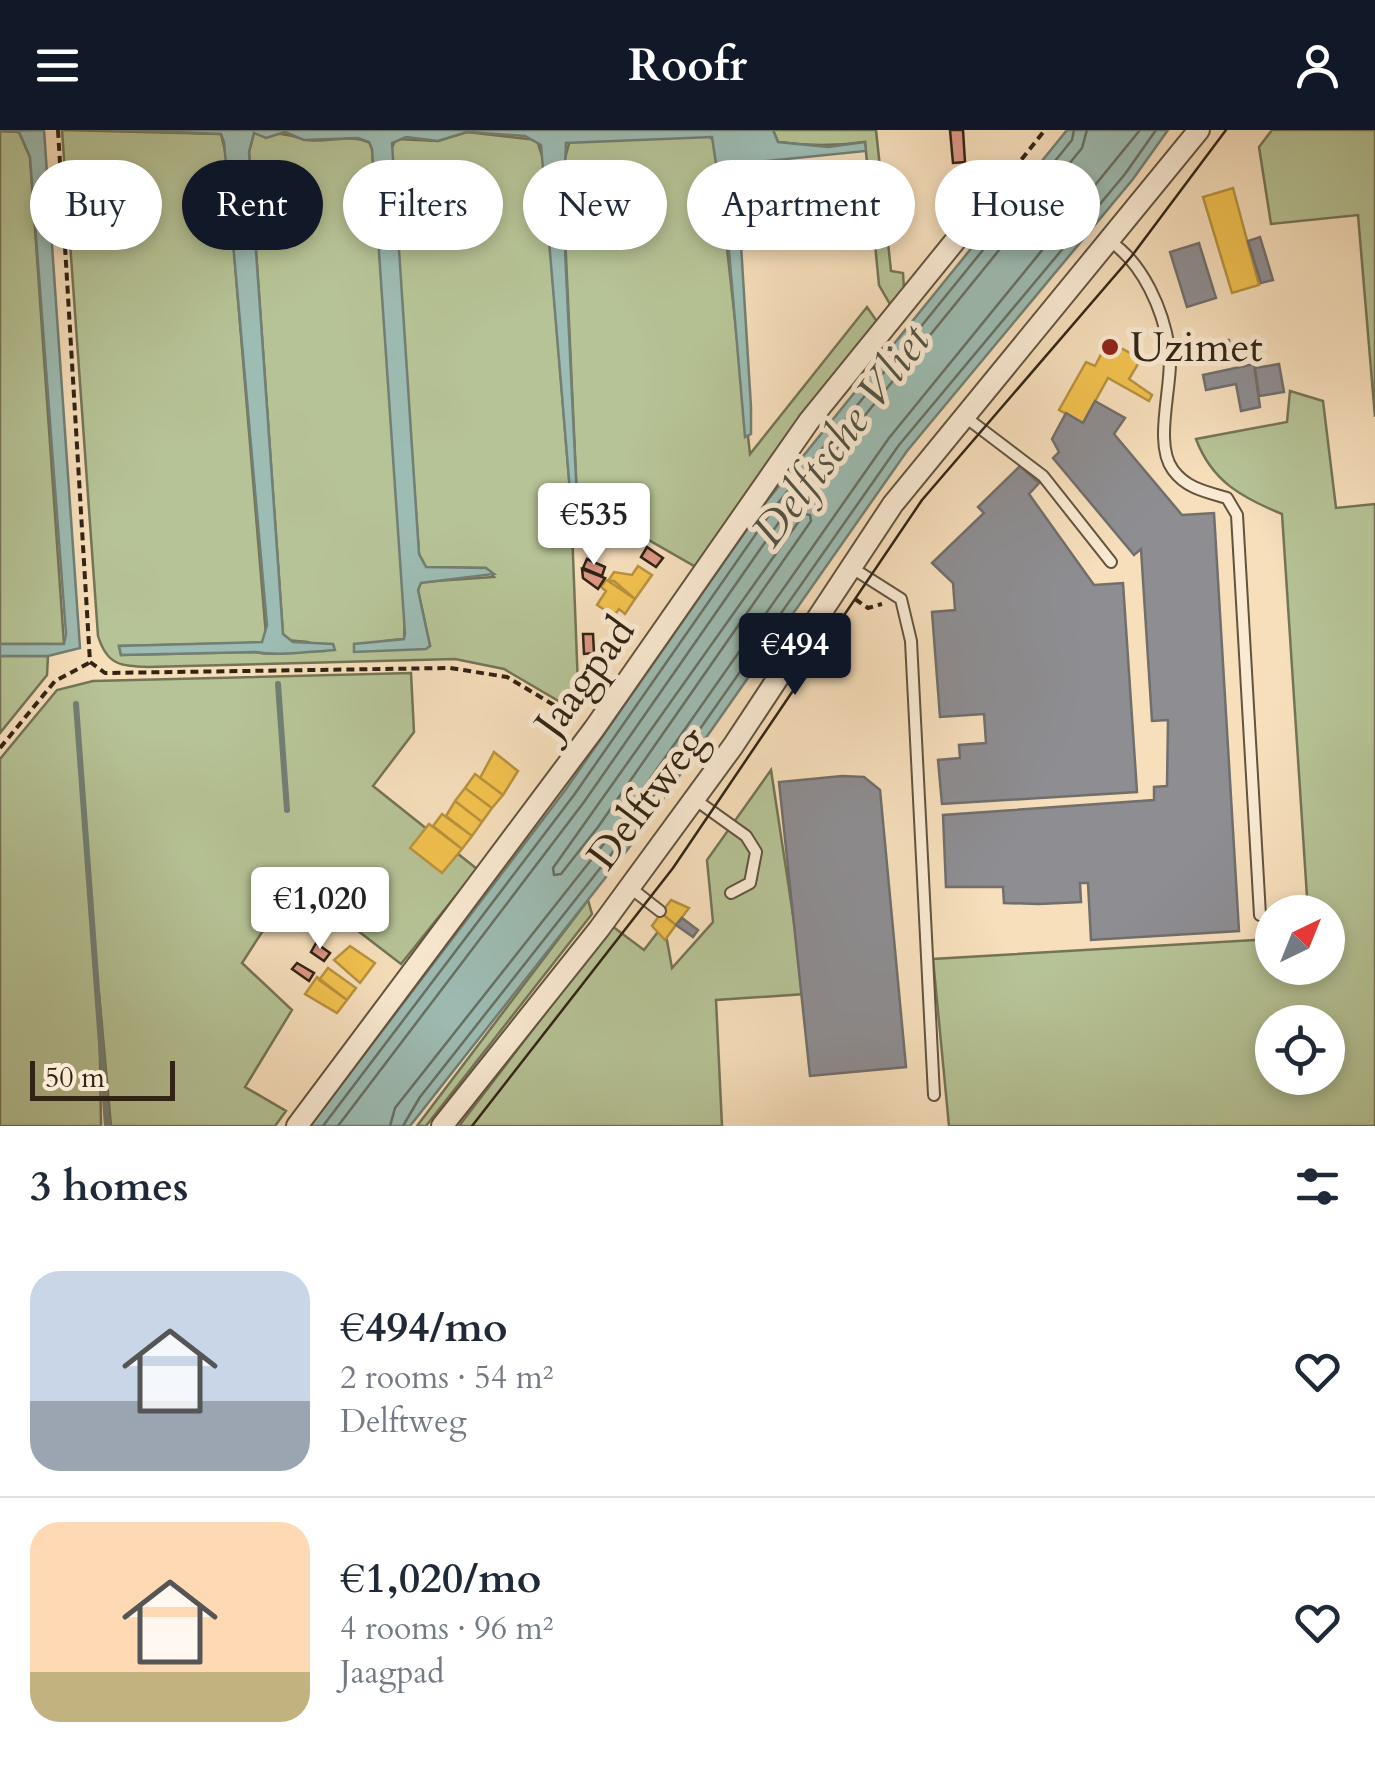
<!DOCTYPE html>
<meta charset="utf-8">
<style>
:root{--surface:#fff;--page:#f6f6f7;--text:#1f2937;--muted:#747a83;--line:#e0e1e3;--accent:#111827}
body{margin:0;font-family:Cardo,serif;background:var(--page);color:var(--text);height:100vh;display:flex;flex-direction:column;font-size:38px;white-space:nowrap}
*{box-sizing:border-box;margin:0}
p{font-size:32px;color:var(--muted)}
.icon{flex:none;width:55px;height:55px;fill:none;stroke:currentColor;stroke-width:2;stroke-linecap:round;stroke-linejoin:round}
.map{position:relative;height:996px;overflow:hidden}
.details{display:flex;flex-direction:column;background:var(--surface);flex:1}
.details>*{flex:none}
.hud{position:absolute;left:30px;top:30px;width:1315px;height:90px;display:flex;gap:20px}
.needle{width:65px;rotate:43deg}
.buttons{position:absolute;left:1255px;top:765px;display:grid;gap:20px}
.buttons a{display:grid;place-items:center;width:90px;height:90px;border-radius:50%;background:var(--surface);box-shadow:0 5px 15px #0003;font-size:50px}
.scale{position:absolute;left:30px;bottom:25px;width:145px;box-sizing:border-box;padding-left:10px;border:5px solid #312415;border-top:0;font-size:28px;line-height:35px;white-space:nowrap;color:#312415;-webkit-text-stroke:8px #faead3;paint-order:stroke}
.price{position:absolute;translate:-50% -85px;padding:0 22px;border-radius:10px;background:#fff;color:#222;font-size:32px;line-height:65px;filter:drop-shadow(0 2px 5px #0008)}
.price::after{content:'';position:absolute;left:50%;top:60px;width:30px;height:22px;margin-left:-15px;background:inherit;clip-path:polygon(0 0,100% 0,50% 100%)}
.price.current{background:var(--accent);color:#fff}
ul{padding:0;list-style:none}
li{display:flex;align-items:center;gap:30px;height:250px;padding:0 30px}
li+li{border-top:2px solid var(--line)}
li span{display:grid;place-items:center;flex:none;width:280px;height:200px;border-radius:30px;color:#555}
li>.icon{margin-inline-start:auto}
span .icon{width:120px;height:120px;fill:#fffc;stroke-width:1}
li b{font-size:42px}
h2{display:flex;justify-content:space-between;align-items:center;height:120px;padding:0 30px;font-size:42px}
.pill{padding:0 35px;border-radius:45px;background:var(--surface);box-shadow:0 5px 15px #0003;font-size:35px;line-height:90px}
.pill.current{background:var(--accent);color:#fff}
header{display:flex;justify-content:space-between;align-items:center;height:130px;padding:0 30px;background:var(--accent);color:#fff;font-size:45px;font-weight:800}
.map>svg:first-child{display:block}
.green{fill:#b6c396;stroke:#747456;stroke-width:2.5;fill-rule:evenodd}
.water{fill:#9dbcb3;stroke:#727f74;stroke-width:2.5}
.homes{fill:#f2c14e;stroke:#b8923d;stroke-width:2.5}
.industry{fill:#8d8d92;stroke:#716e6c;stroke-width:2.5}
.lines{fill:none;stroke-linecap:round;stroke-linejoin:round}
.shore{stroke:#677064;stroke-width:2.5}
.stream{stroke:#727f74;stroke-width:6}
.building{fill:#de9786;stroke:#312415;stroke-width:2.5}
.service-casing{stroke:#62533f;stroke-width:14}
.minor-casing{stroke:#62533f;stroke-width:24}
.path{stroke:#312415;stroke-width:4;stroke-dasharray:8 5;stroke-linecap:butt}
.service{stroke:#faead3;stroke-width:10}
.minor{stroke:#faead3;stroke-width:20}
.tram{stroke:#312415;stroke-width:2.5}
.poi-dot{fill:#8f2418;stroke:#faead3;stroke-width:4}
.labels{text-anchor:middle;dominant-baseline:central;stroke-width:10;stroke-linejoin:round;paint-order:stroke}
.poi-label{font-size:42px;fill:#312415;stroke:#faead3;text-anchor:start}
.street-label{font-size:42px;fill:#312415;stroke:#faead3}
.water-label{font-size:45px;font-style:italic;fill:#515244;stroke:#faead3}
</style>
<header><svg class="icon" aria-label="menu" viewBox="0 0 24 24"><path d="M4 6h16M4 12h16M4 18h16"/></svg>Roofr<svg class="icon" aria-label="person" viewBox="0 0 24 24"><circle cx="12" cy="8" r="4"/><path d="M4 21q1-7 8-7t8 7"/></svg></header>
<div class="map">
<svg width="1375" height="996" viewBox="0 0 1375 996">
<rect width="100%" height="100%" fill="#f7dfbc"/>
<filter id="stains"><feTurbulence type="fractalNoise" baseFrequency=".002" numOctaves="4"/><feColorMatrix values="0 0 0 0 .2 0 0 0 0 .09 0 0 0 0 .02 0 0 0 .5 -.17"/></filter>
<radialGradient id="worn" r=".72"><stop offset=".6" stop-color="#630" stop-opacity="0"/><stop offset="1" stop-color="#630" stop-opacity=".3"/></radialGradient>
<path class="green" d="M62,0L221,4L226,25L266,506L262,512L246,513L119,516L121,525L255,522C278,527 300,520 325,521L308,512L286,510L283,505L249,22L254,3C273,3 287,3 303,9C323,15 349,2 370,13L372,19L405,480L404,509L386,511L402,519L430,516L418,460L421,452L494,447L486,438L426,437L419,424L390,22L396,9L438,11L467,2L537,10L543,29L571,373L579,583L504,539L455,529L148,537C120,536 107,535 98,506Z
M773,0H876L891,141L903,143L904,159L891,176L879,155L865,12C836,16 807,16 778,12Z
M1272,0H1375V287L1358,85L1271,94L1259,17Z
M0,1L19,2L30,27L64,514H0Z
M707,5L715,11L750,324L867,177L878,193L696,437L577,369L562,39L570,10Z
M1290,261L1323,271L1336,378L1375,374V996H949L933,829L1272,809V838H1328V782H1308L1282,384C1243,368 1212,352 1196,309L1287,292ZM1328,892V948H1272V892Z
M0,526H48L47,545L0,603Z
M411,543L414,602L373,656L477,739L401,834L301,757L284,756V768L242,833L292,880L245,957L286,981L275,996H111L99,863L101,996H0V629L57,560L93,551Z
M771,640L805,864L716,870L722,996H459L612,796L644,820L664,794L672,838L713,792L707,730Z
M588,770L592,784L426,996H417Z"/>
<path class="water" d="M44,0L80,518L48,526H0V514H64L66,504L30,27L19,2L0,1Z
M112,0H773L778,12L828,17L865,12L866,21L736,34L751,277V304L745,307L729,121L712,7L566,13L563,79L577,369L571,373L541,15L525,6L467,2L438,11L406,7L392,13L419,424L426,437L486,438L494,444L421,453L418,460L430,516L426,519L354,522V514L404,509L405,504L372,19L369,12L358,8L304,10L285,2L266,8L254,3L249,22L283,504L293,512L333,514L335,520C308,522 280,526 255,522L121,525L119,516L262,512L267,495L224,12L221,4Z
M1067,0H1168L1133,49L907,321L628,719L410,996H310L566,659L766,372Z"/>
<path class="homes" d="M1233,58L1259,155L1232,163L1203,67Z
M1108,211L1141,229L1129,249L1152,265L1149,271L1108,248L1083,293L1059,280L1086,232L1095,236Z
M638,436L652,445L635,469L608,451L614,442L632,445Z
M606,450L614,451L635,469L625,484L619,479L614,486L597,475L606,461L601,457Z
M494,622L518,641L503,665L480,648Z
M475,644L503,665L492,678L465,658Z
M465,658L492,678L482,692L455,671Z
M455,671L482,692L472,706L446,686Z
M442,684L472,706L462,719L433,696Z
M429,694L462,719L442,743L410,718Z
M671,770L689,778L676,795L661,783Z
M661,783L676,795L665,810L652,796Z
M350,816L375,833L360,853L334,830Z
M328,838L356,858L347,870L319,850Z
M317,847L347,870L337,883L305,864Z"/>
<path class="industry" d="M1260,107L1273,150L1261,153L1248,111Z
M1199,113L1216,168L1187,177L1170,122Z
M1229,210L1234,229L1213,234L1208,214Z
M1247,212L1250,226L1234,229L1231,216Z
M1254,234L1260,277L1241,281L1236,254L1206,260L1203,245Z
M1279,234L1284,262L1259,266L1255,238Z
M1095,271L1125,288L1114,304L1182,385L1214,383L1239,801L1091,810L1088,753H1080L1081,772L1039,774L1004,773L1003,757H946L943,685L1154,670V657L1167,656L1168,590L1152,591L1141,419L1134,425L1053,328L1059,322L1052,309L1066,283L1083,293Z
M1020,336L1039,353L1029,364L1094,455L1123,453L1137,662L942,674L938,630L960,628L959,615L986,613L984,584L940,587L932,482L955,480L953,453L932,433L984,383L978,377Z
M842,646L864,647L880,660L906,937L810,946L779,652Z
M682,788L698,800L693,807L676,795Z"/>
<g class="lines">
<path class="shore" d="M804,384L810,385L811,391L598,697L561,744L554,745L553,738Z
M323,996L574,665L774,378L1072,10L1074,0
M338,996L584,672L784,385L1082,18L1087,0
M390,996L395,978L610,706L889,308L1140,0
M403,996L420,967L620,713L899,315L1125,44L1156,0"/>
<path class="stream" d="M278,554L287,680
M76,574L107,996"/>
</g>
<path class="building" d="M950,0H963L965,32L953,33Z
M647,417L663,428L656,437L641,427Z
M587,429L605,437L602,446L583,438Z
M582,439L605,448L598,459L583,448Z
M583,504H593L594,523L584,524Z
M316,813L330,823L324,831L311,822Z
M297,833L314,843L309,851L292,839Z"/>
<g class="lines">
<g class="service-casing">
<path id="service" d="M1111,112C1143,134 1163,179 1169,218C1175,250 1152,312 1173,340C1187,359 1207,362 1227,368L1237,385L1260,785
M964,286L1043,346L1111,432
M849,436L901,469L911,511L934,965
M693,668L746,706L756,722L750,753L731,763
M628,756L660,781"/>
</g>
<g class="minor-casing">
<path id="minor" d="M297,996L594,599L809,291L976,85
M442,996L599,799L733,616L893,374L1199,0"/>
</g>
<path class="path" d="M58,0L90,532
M989,70L1045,0
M855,469L868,478L882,474
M90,532L105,543L450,538L507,547L579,590
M0,618L55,551L89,533"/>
<use href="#service" class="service"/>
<use href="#minor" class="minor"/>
<path class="tram" d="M472,996L673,738L922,370L1131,127L1226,0"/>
</g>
<circle class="poi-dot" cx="1110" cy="217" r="10"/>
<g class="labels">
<g class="poi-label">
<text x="1130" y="217">Uzimet</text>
</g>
<g class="street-label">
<text transform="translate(585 547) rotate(-54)">Jaagpad</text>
<text transform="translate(647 668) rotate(-53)">Delftweg</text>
</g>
<g class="water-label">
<text transform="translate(841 306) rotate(-53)">Delftsche Vliet</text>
</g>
</g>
<rect width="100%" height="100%" filter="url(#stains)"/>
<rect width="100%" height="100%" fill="url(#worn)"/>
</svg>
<div class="buttons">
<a><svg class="needle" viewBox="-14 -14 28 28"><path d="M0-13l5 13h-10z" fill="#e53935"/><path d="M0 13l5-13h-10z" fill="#747a83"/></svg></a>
<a><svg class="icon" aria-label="locate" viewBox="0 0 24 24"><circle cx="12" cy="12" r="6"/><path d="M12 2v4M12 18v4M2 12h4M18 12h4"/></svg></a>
</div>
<div class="scale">50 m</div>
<b class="price" style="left:594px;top:438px">€535</b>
<b class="price current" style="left:795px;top:568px">€494</b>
<b class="price" style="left:320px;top:822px">€1,020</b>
<div class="hud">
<a class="pill">Buy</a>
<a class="pill current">Rent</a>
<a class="pill">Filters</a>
<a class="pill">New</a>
<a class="pill">Apartment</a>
<a class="pill">House</a>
</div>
</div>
<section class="details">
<h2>3 homes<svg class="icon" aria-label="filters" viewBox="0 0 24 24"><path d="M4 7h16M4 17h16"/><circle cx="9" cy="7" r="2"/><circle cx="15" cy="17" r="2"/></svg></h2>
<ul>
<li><span style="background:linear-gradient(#c9d6e8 65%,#9aa5b1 0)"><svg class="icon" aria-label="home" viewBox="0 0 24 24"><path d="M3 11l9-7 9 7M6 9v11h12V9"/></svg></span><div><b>€494/mo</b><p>2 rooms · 54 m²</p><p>Delftweg</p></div><svg class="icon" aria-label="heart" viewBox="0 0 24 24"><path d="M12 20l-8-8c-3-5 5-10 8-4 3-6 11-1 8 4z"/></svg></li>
<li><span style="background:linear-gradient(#ffd9b3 75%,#c2b280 0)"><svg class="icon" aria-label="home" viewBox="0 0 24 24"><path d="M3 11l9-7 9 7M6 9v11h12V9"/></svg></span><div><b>€1,020/mo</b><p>4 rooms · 96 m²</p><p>Jaagpad</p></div><svg class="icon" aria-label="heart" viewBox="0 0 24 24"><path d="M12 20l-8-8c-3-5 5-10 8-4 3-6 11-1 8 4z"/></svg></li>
</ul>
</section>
